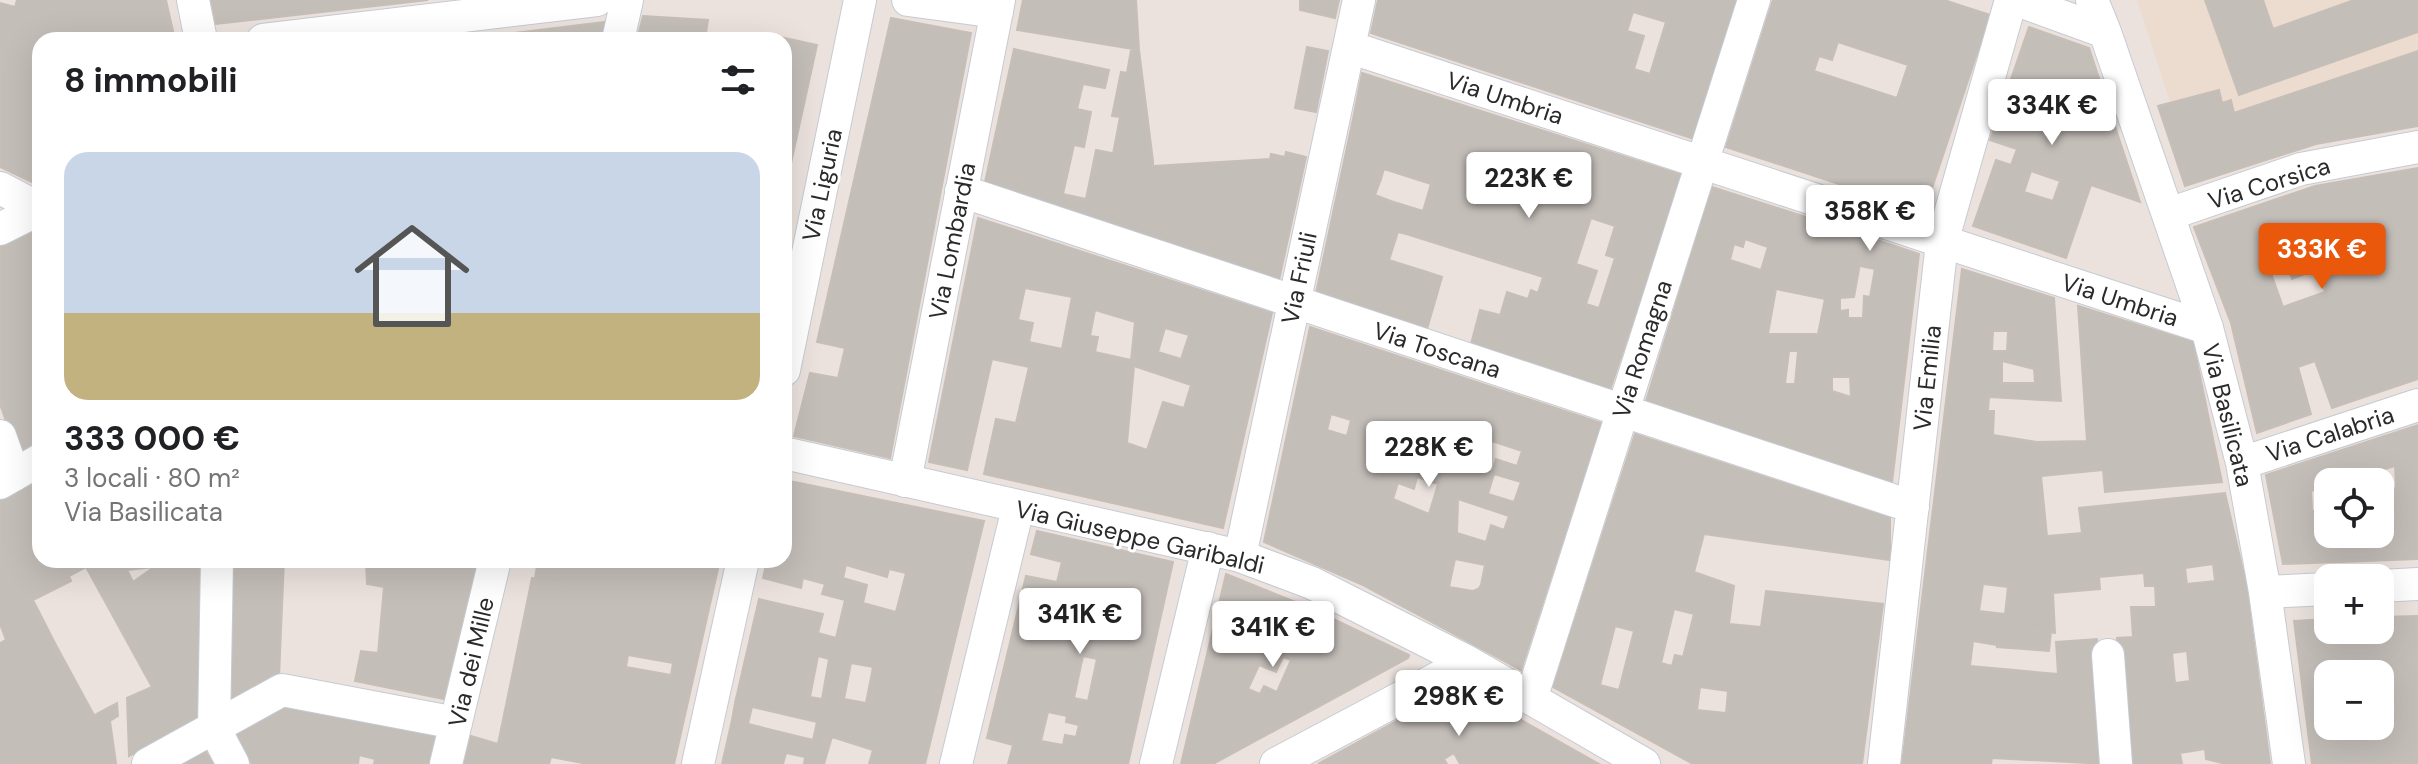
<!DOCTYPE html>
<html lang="it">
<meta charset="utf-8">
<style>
:root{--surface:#fff;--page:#f6f6f6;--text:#202124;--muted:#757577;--line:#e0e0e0;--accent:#ea580c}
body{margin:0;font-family:"DM Sans",sans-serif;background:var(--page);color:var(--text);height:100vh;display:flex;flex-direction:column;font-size:30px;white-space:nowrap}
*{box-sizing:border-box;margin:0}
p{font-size:26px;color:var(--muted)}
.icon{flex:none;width:44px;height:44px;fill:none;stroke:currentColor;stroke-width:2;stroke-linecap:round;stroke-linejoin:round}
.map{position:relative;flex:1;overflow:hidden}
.details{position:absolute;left:32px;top:32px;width:760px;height:536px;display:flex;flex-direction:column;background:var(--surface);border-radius:24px;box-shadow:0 8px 32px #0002}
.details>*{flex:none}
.fabs{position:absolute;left:2314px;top:468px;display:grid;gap:16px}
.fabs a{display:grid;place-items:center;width:80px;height:80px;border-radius:16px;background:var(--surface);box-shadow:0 8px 32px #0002;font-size:40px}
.price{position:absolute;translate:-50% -68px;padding:0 18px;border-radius:8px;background:#fff;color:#222;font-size:26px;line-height:52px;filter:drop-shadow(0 2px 4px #0008)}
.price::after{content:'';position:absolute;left:50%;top:48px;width:24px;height:18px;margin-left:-12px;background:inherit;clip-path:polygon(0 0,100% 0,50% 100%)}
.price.active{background:var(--accent);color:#fff}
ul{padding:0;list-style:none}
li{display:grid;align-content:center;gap:16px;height:424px;padding:0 32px}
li+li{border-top:2px solid var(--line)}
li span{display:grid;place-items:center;height:248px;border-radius:24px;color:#555}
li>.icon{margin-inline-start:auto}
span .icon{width:144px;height:144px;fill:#fffc;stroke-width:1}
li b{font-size:34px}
h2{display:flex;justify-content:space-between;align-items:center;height:96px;padding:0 32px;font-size:34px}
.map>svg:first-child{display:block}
.education{fill:#ebdccf}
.building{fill:#c4beb9;stroke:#c6beb7;stroke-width:2;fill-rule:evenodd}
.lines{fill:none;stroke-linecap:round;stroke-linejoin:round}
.street-casing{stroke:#c5cbd3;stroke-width:34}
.street{stroke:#fff;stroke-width:32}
.labels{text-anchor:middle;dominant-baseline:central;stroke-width:6;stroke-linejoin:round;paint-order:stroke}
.street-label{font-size:24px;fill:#2a2a2a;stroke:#fff}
</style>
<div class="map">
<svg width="2418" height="764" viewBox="0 0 2418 764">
<rect width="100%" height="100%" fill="#ebe2de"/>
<path class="education" d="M2137,0H2418V51L2234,113L2231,101L2222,103L2218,90L2170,102Z"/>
<path class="building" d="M17,0H166L175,40H40V186L0,167V3L15,7Z
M211,0H428L216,24Z
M1023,0H1136L1139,50L1017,30Z
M1300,0H1339L1335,18L1300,10Z
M1378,0H1738L1694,139L1371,33ZM1633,12L1666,22L1650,74L1634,69L1644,36L1627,31Z
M1773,0H1944L1990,15L1924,212L1726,147ZM1838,42L1908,65L1897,98L1814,71L1819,56L1832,60Z
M2205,0H2263L2273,29L2354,0H2418V32L2239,95Z
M643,16L708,20L705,40H637Z
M891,18L971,33L890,458L794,436L810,373L838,378L845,348L817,342Z
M605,22L601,40H456Z
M2029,27L2089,48L2140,202L2091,185L2066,258L1973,226L1996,160L2011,165L2017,149L1990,140ZM2031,171L2060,181L2053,201L2024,192Z
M762,33L817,45L784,195V40H760Z
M1307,47L1328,51L1316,112L1295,108Z
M1014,49L1109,70L1105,88L1083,84L1077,109L1091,112L1084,147L1074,145L1063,194L1086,199L1096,150L1153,161V166L1270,159L1271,154L1285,157L1286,152L1306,157L1279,280L985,182Z
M1131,50H1139L1153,161L1113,154L1120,117L1112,116L1121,72L1127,73Z
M2418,51V126L2316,144L2185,186L2158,106L2219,90L2222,103L2231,100L2234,113Z
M1362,73L1682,175L1610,390L1490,350L1507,292L1528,299L1531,290L1538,293L1543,277L1406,234L1391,201L1423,211L1431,184L1384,169L1381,179L1353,119ZM1493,161L1510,166L1504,185L1487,179ZM1591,218L1615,226L1606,255L1615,258L1599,308L1586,304L1597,271L1576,264Z
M1353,119L1381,179L1375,195L1391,201L1406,234L1398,232L1389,260L1424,271L1436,298L1427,329L1316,293Z
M2418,168V379L2332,408L2315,361L2298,367L2311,414L2257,433L2231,323L2194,227L2315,186ZM2304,222L2312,245L2287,253L2280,230ZM2283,253L2292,279L2317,269L2325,292L2283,307L2266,259Z
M1712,187L1865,236L1854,297L1840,298V311L1848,310V318H1863L1864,296L1870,297L1880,241L1919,254L1892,483L1646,401ZM1745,239L1768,247L1761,270L1730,260L1734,244L1743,247ZM1776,289L1825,299L1818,334H1768ZM1789,351H1798L1795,384H1785ZM1832,377H1850L1851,397L1832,391Z
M978,218L1272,313L1223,528L984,474L996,419L1016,423L1029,367L992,359L967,470L929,462ZM1025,288L1072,297L1062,349L1029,342L1033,323L1018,320ZM1095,310L1135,322L1131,360L1095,352L1098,337L1090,336ZM1165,328L1189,335L1181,359L1158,352ZM1134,366L1191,385L1184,408L1163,402L1147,450L1127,443Z
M40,226V448L20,461L0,404V246Z
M1865,236L1880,241L1875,269L1860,266Z
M1962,269L2054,298L2061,401L1989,397L1988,411H1994L1993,435L2037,442L2087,441L2078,306L2193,342L2222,482L2105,492L2103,470L2041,476L2047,536L2082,533L2079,508L2225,493L2246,583L2270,764H2226L2206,759L2205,749L2180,753L2182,764H2127L2117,638L2133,637L2131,607H2156L2155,586H2145L2144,573L2099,577L2100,589L2053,593L2055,633L1999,628L1997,645L1973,641L1970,666L2058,674L2056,642L2097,639L2107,764L1992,758L1991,764H1902ZM1993,331H2008L2007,351H1992ZM2002,361L2034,369L2035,383H2002ZM2213,564L2215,581L2187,584L2185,568ZM1983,584L2008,587L2005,614L1979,611ZM2187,651L2190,681L2175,683L2172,653Z
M1424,271L1442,277L1436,298L1425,273Z
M1480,310L1500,315L1490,350L1471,344Z
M1310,327L1601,423L1521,670L1363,585L1264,542ZM1331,414L1351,420L1347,436L1327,430ZM1433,434L1451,440L1447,457L1428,452ZM1492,441L1522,451L1517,466L1496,459L1492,472L1482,469ZM1494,474L1521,482L1514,502L1488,494ZM1417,477L1438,484L1429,514L1393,499L1398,483L1414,489ZM1458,499L1509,516L1504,530L1491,525L1486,542L1457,533ZM1455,559L1485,565L1481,585L1478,589L1473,591L1449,587Z
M2418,425V559L2283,564L2266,475ZM2395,466L2396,488L2380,489V534H2328V511H2312L2311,491L2328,486V482H2372L2371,473Z
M1635,434L1890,518V560L1704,534L1694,572L1734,586L1729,624L1761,627L1766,591L1883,604L1862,764H1693L1553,687ZM1674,609L1694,614L1683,657L1675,655L1672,666L1661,663ZM1615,626L1634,631L1619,690L1600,685ZM1700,687L1728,691L1726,713L1697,710Z
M40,473V542L0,565V496Z
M785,480L984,521L925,764H869L873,750L832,737L824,764H804L805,757L786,753L783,764H722L732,720L813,740L817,722L735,703L759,599L823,614L818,633L836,638L845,600L822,594L825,584L803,578L801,588L763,578L767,560H784ZM846,565L887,577L889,569L906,573L896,612L863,603L867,585L843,578ZM818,656L829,659L822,699L810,697ZM851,663L873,667L866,703L844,699Z
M1037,531L1173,562L1128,764H1008L1013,745L987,738L1026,576L1057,582L1062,562L1031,554ZM1083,656L1097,659L1088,701L1074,698ZM1048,712L1067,716L1066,722L1079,725L1076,737L1065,735L1063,745L1041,741Z
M40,542V560H203L199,719L129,756L127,698L152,687L86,567L69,576L71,581L33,600L57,647L39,657L76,725L117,703L118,716L110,721L116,763L0,764V643L6,640L0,624V565ZM154,567L133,582L127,570Z
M229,560H284L279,677L226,704Z
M366,560H477L444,699L355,681L361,651L378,653L384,587L367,584Z
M538,560H569L564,585L535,578Z
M569,560H720L674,764H588L551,757L549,764H464L471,736L498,744L532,578L564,585ZM628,655L673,663L671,675L626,667Z
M1226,574L1308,607L1409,655L1408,658L1213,764H1181ZM1255,615L1273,625L1263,644L1245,634ZM1283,657L1291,660L1277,692L1264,686L1260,694L1248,689L1259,665L1276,672Z
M2418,616V764H2312L2294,621L2328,619V630H2380V617ZM2328,674H2380V711L2385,710L2388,736L2368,738L2367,726H2328Z
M1999,628L2051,632L2049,651L1997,647Z
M57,647L94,715L76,725L39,657Z
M1461,686L1599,764H1460L1454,753L1444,759L1447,764H1318Z
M735,703L752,707L748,724L732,720Z
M284,707L438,735L431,764H374L375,759L359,755L358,764H252L235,731Z
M204,748L213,764H175Z"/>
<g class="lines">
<g class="street-casing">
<path id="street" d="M193,0L201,40
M908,0L997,12
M2017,0L2105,32L2092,0
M2105,32L2207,328L2242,463L2265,592L2289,764
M263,40L597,0
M618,40L627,0
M1349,47L2207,328
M0,188L40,209
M961,191L1913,507
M2169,214L2301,169L2418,147
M0,229L40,209
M784,370L860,0
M0,436L14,475
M784,453L1240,556L1312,583L1468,662L1644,764
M2242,463L2418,405
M905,481L999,0
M0,483L40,460
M1240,556L1359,0
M217,560L214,728L233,764
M2380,586L2418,584
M2265,592L2328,589
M2108,655L2116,764
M1531,699L1754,0
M148,764L282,690L456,723
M446,764L495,560
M698,764L743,560
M956,764L1018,508
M1156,764L1208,548
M1276,764L1468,662
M1884,764L1942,242L2011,0"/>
</g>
<use href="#street" class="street"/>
</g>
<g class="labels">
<g class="street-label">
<text transform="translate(1505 98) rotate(18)">Via Umbria</text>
<text transform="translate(2269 183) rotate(-17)">Via Corsica</text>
<text transform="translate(822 185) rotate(-78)">Via Liguria</text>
<text transform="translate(952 241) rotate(-79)">Via Lombardia</text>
<text transform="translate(1299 278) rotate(-78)">Via Friuli</text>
<text transform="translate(2120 300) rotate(18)">Via Umbria</text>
<text transform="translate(1642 349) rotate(-72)">Via Romagna</text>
<text transform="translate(1437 350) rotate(18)">Via Toscana</text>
<text transform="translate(1927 378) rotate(-84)">Via Emilia</text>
<text transform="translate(2228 415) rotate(76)">Via Basilicata</text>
<text transform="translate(2330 434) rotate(-18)">Via Calabria</text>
<text transform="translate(1140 537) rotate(13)">Via Giuseppe Garibaldi</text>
<text transform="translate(471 662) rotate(-77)">Via dei Mille</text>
</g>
</g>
</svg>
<div class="fabs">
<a><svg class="icon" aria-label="locate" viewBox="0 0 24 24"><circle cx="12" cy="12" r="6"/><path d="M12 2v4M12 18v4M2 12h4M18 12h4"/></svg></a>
<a>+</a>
<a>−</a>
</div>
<b class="price" style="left:2052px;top:147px">334K €</b>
<b class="price" style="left:1529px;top:220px">223K €</b>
<b class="price" style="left:1870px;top:253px">358K €</b>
<b class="price active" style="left:2322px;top:291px">333K €</b>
<b class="price" style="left:1429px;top:489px">228K €</b>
<b class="price" style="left:1080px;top:656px">341K €</b>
<b class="price" style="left:1273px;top:669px">341K €</b>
<b class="price" style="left:1459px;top:738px">298K €</b>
<section class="details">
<h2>8 immobili<svg class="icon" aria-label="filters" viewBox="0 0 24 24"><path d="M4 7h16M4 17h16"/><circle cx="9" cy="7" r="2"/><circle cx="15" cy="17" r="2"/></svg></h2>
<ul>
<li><span style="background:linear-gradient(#c9d6e8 65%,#c2b280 0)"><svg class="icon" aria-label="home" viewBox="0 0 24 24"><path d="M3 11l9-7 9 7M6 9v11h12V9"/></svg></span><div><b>333 000 €</b><p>3 locali · 80 m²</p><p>Via Basilicata</p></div></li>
</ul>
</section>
</div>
